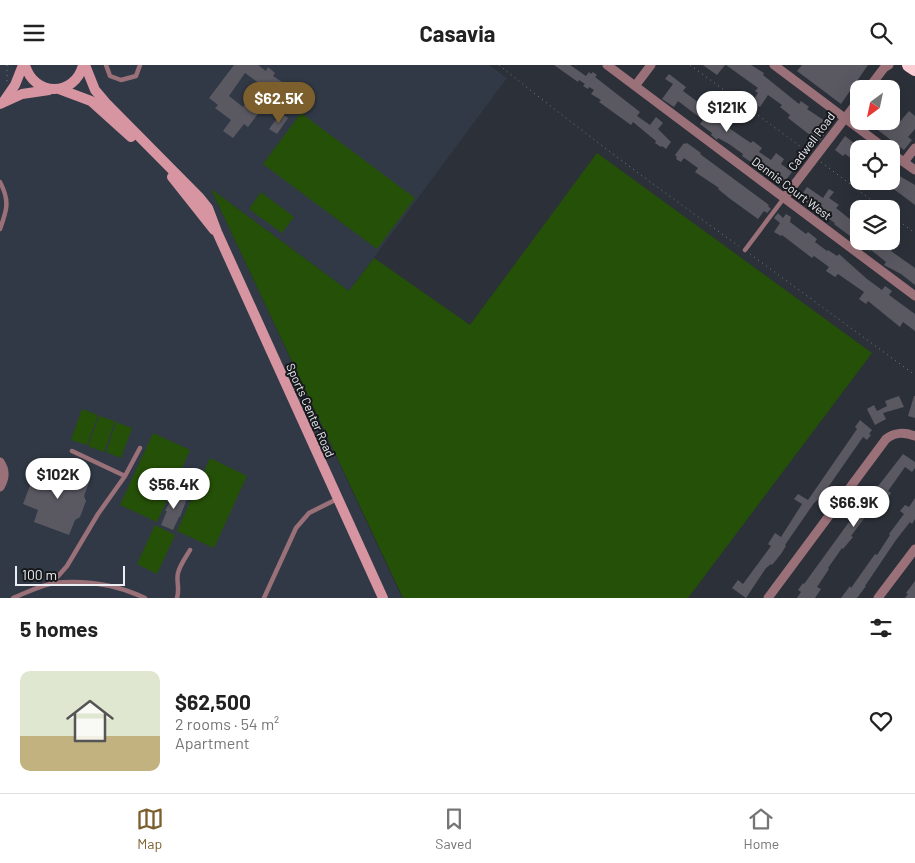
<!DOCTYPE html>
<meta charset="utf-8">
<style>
:root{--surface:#fff;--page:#f2f2f2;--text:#222;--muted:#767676;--line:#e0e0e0;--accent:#7c5f2c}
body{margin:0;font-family:Barlow,sans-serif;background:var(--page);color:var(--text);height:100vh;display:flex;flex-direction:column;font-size:19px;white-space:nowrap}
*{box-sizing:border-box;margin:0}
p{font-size:16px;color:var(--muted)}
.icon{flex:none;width:28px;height:28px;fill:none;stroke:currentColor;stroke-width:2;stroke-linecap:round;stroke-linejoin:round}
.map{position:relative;height:533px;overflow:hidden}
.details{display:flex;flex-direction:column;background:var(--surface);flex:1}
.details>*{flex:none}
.needle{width:32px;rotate:213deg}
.fabs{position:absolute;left:850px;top:15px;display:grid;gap:10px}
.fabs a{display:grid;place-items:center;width:50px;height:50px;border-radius:10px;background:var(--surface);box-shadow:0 5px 20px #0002;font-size:25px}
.scale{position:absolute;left:15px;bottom:12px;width:110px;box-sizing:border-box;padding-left:5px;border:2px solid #ebeef3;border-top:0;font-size:14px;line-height:18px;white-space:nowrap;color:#ebeef3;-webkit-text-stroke:4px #16181b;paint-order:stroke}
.price{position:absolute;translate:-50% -42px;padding:0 11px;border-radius:18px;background:#fff;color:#222;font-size:16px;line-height:32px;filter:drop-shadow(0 1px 2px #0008)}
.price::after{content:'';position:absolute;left:50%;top:30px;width:15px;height:11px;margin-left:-8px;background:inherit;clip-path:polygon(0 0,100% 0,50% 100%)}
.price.on{background:var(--accent);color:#fff}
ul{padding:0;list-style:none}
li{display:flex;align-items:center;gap:15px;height:125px;padding:0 20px}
li span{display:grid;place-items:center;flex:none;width:140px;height:100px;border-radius:10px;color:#555}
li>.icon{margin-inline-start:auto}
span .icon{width:60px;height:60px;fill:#fffc;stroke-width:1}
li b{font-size:21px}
h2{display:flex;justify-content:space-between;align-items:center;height:60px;padding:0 20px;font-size:21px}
header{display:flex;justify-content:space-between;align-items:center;height:65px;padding:0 20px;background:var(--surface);font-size:22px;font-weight:700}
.tab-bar{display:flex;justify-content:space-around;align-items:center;height:70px;border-top:1px solid var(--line);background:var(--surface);font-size:14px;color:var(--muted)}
.tab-bar a{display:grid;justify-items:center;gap:2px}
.tab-bar .on{color:var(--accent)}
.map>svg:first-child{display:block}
.built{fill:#313946}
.green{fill:#255007}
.building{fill:#5a5962;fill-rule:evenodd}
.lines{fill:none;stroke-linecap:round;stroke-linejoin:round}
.path{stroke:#777a81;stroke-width:1;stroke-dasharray:1 4;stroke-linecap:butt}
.service{stroke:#9b7179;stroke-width:4.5}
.minor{stroke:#9b7179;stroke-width:9}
.secondary{stroke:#d795a2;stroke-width:10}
.trunk{stroke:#fbced6;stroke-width:14}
.labels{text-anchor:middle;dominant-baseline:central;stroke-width:4;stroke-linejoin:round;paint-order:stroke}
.street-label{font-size:12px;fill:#ebeef3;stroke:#16181b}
</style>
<header><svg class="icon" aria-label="menu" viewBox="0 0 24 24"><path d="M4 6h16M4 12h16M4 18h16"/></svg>Casavia<svg class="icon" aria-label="search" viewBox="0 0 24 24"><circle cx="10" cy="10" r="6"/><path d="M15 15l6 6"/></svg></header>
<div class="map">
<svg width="915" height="533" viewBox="0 0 915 533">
<rect width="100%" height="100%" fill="#2c3038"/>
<path class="built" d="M0,0H489L507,13L349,226L211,124L402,533H0Z"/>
<path class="green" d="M301,48L415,133L377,184L263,99Z
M597,88L872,288L688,533H403L211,124L349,226L374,193L470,260Z
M261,127L294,152L282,168L249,144Z
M82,344L98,350L87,380L71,375Z
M99,351L115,356L104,387L88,381Z
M116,357L132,363L121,393L106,387Z
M153,368L190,385L157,457L120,440Z
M210,393L247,411L214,483L177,466Z
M155,460L175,470L157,509L137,499Z"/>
<path class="building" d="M234,0H258L266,6L268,2L275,8L273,11L282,17L248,62L244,59L233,73L223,66L231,55L215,43L218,40L209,33ZM245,8L260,19L243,42L229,31Z
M554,0H570L586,11L589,7L591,9L593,7L597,10L595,12L640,47L637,51L650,60L656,52L663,58L658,64L671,77L666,84L662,81L661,82L655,78L656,76L633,57L631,60L599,37L601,35L591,29L594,25L589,22L588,24L583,21L585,19L579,15L578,17Z
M703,0H725L717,10Z
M726,0H751L764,8L763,10L799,39L801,36L809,42L807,44L828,58L823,64L826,67L819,77L788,53L790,50L780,42L782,40L768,30L760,42L752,37L758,28L755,26L758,23Z
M802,0H868L841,39L797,6Z
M669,9L686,22L683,26L702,40L704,37L710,42L706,47L742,72L751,78L753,76L762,83L759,87L771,95L776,88L784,94L781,99L792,107L783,119L742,91L743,89L729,79L718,73L717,75L711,70L712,68L700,59L703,55L678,36L674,42L662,34L673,19L665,14Z
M891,19L900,25L891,37Z
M909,46L915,51V64L908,72L912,75L904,85L866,56H886L893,62L896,58L898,59Z
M281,48L288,53L277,69L269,64Z
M845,71L859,82V91L855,96L845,89L843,91L835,85Z
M684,78L685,79L687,78L701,88L700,89L769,140L768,141L771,144L767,148L764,146L758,154L729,133L718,124L719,123L695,107L698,103L684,93L681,97L676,94L677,92L675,90Z
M891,106L915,120V140L883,116H891Z
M807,122L823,133L829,124L834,127L829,133L839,140L836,143L851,155L852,153L858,158L855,161L859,164V176H887L894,182L891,186L915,203V220L901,209L884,200L886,197L871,185L870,186L834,159L835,158L811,142L812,141L800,132Z
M778,148L783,153L786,149L791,152L790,157L806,169L808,167L817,174L815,177L827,186L828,185L837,191L839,189L867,214L882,225L885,221L892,226L889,230L915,249V266L903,257L900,262L868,236L866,239L859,234L864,227L838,209L835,212L826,206L829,202L814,191L812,193L782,170L781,171L774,167L780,158L774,153Z
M899,331L904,342L883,348L886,354L875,360L867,344L874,340L877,346L887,341L885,336Z
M914,331H915V353L908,351Z
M860,355L872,365L869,369L871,370L867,375L863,372L822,431L814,438L785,480L786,481L781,489L772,500L771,499L766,503L746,533L732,523L738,515L743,519L771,481L768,479L775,468L781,472L802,439L794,434L798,429L808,435L857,364L855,362Z
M903,389L915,397V403L912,407L905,402L888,426L891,428L886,435L882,431L867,453L865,452L851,471L853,472L843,484L842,483L828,503L829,504L817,522L821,524L815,533H797L801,527L798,525L803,518L804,519L849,457L851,459L859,447L872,429L870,428L874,421L876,422L879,420Z
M55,402L90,415L84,431L86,436L80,452L75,455L69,470L34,457L38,445L23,439L34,410L50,416Z
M176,426L188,431L180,452H179L173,465L161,460L167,446H165Z
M915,433V454L912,459L910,457L896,475L865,521H866L857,533H841L850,521L851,523L875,489L877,490L890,470L889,469L904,449L900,446L905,440L909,442Z
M915,516V533H905L908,529L906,528Z"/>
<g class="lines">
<path class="path" d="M499,0C577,63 657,123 739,181
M690,0L808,87
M7,16V0
M821,97L883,144
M891,150L915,168
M750,189L915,310"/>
<path class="service" d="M106,0L110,11L121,15L136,11L140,0
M0,117C10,136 7,145 0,164
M745,185L784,133
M72,386L125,411
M52,518L67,501L98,449L125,411L140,383
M13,533C26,528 41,520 54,518C85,515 117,520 145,533
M177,533C180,524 176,516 178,508C180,500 186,492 190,485
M264,533L296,463L309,448L337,434"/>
<path class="minor" d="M607,0L915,231
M774,0L886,84
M635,21L651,0
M868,24L884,3L889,0
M891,88L915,105
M904,97L915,83
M784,133L859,35
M0,397C6,406 5,413 0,422
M768,533L886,374C894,367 905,367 915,371
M878,533L915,484"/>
<path class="secondary" d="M25,0C34,32 75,32 83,0
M85,0L95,25L106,38L200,133L208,143L217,167L383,533
M59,24L91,36L131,72
M4,36L15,20L23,0
M0,39L22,29L49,25
M172,112L214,165"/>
<path class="trunk" d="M909,0L915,4"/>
</g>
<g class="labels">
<g class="street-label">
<text transform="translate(811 76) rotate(-53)">Cadwell Road</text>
<text transform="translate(792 123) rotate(37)">Dennis Court West</text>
<text transform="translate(311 345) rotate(66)">Sports Center Road</text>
</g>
</g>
</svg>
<div class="fabs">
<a><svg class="needle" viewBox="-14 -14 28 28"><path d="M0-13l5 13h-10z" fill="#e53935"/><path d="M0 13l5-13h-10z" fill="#767676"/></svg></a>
<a><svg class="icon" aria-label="locate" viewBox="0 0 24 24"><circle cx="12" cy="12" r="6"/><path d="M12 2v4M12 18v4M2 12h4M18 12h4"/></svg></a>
<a><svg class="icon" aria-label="layers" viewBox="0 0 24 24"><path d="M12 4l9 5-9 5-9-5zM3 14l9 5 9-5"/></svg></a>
</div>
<div class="scale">100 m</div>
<b class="price on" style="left:279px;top:59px">$62.5K</b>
<b class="price" style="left:727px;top:68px">$121K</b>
<b class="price" style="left:58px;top:435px">$102K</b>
<b class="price" style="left:174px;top:445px">$56.4K</b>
<b class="price" style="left:854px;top:463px">$66.9K</b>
</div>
<section class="details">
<h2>5 homes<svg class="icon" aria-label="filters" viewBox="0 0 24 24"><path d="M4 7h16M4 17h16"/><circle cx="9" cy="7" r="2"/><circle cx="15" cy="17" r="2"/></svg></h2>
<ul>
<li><span style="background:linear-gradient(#dfe7d0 65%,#c2b280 0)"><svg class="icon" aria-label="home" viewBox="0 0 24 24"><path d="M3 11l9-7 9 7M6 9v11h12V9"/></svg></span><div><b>$62,500</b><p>2 rooms · 54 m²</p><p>Apartment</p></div><svg class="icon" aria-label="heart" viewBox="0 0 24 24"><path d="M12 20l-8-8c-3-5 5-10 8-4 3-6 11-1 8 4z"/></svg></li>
</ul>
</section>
<nav class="tab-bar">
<a class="on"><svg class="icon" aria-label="map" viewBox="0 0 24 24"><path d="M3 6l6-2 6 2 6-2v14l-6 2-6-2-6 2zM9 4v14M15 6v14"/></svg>Map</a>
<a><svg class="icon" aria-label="saved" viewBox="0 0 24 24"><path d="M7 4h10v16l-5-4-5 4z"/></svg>Saved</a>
<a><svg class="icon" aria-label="home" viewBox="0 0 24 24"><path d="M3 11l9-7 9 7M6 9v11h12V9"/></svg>Home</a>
</nav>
